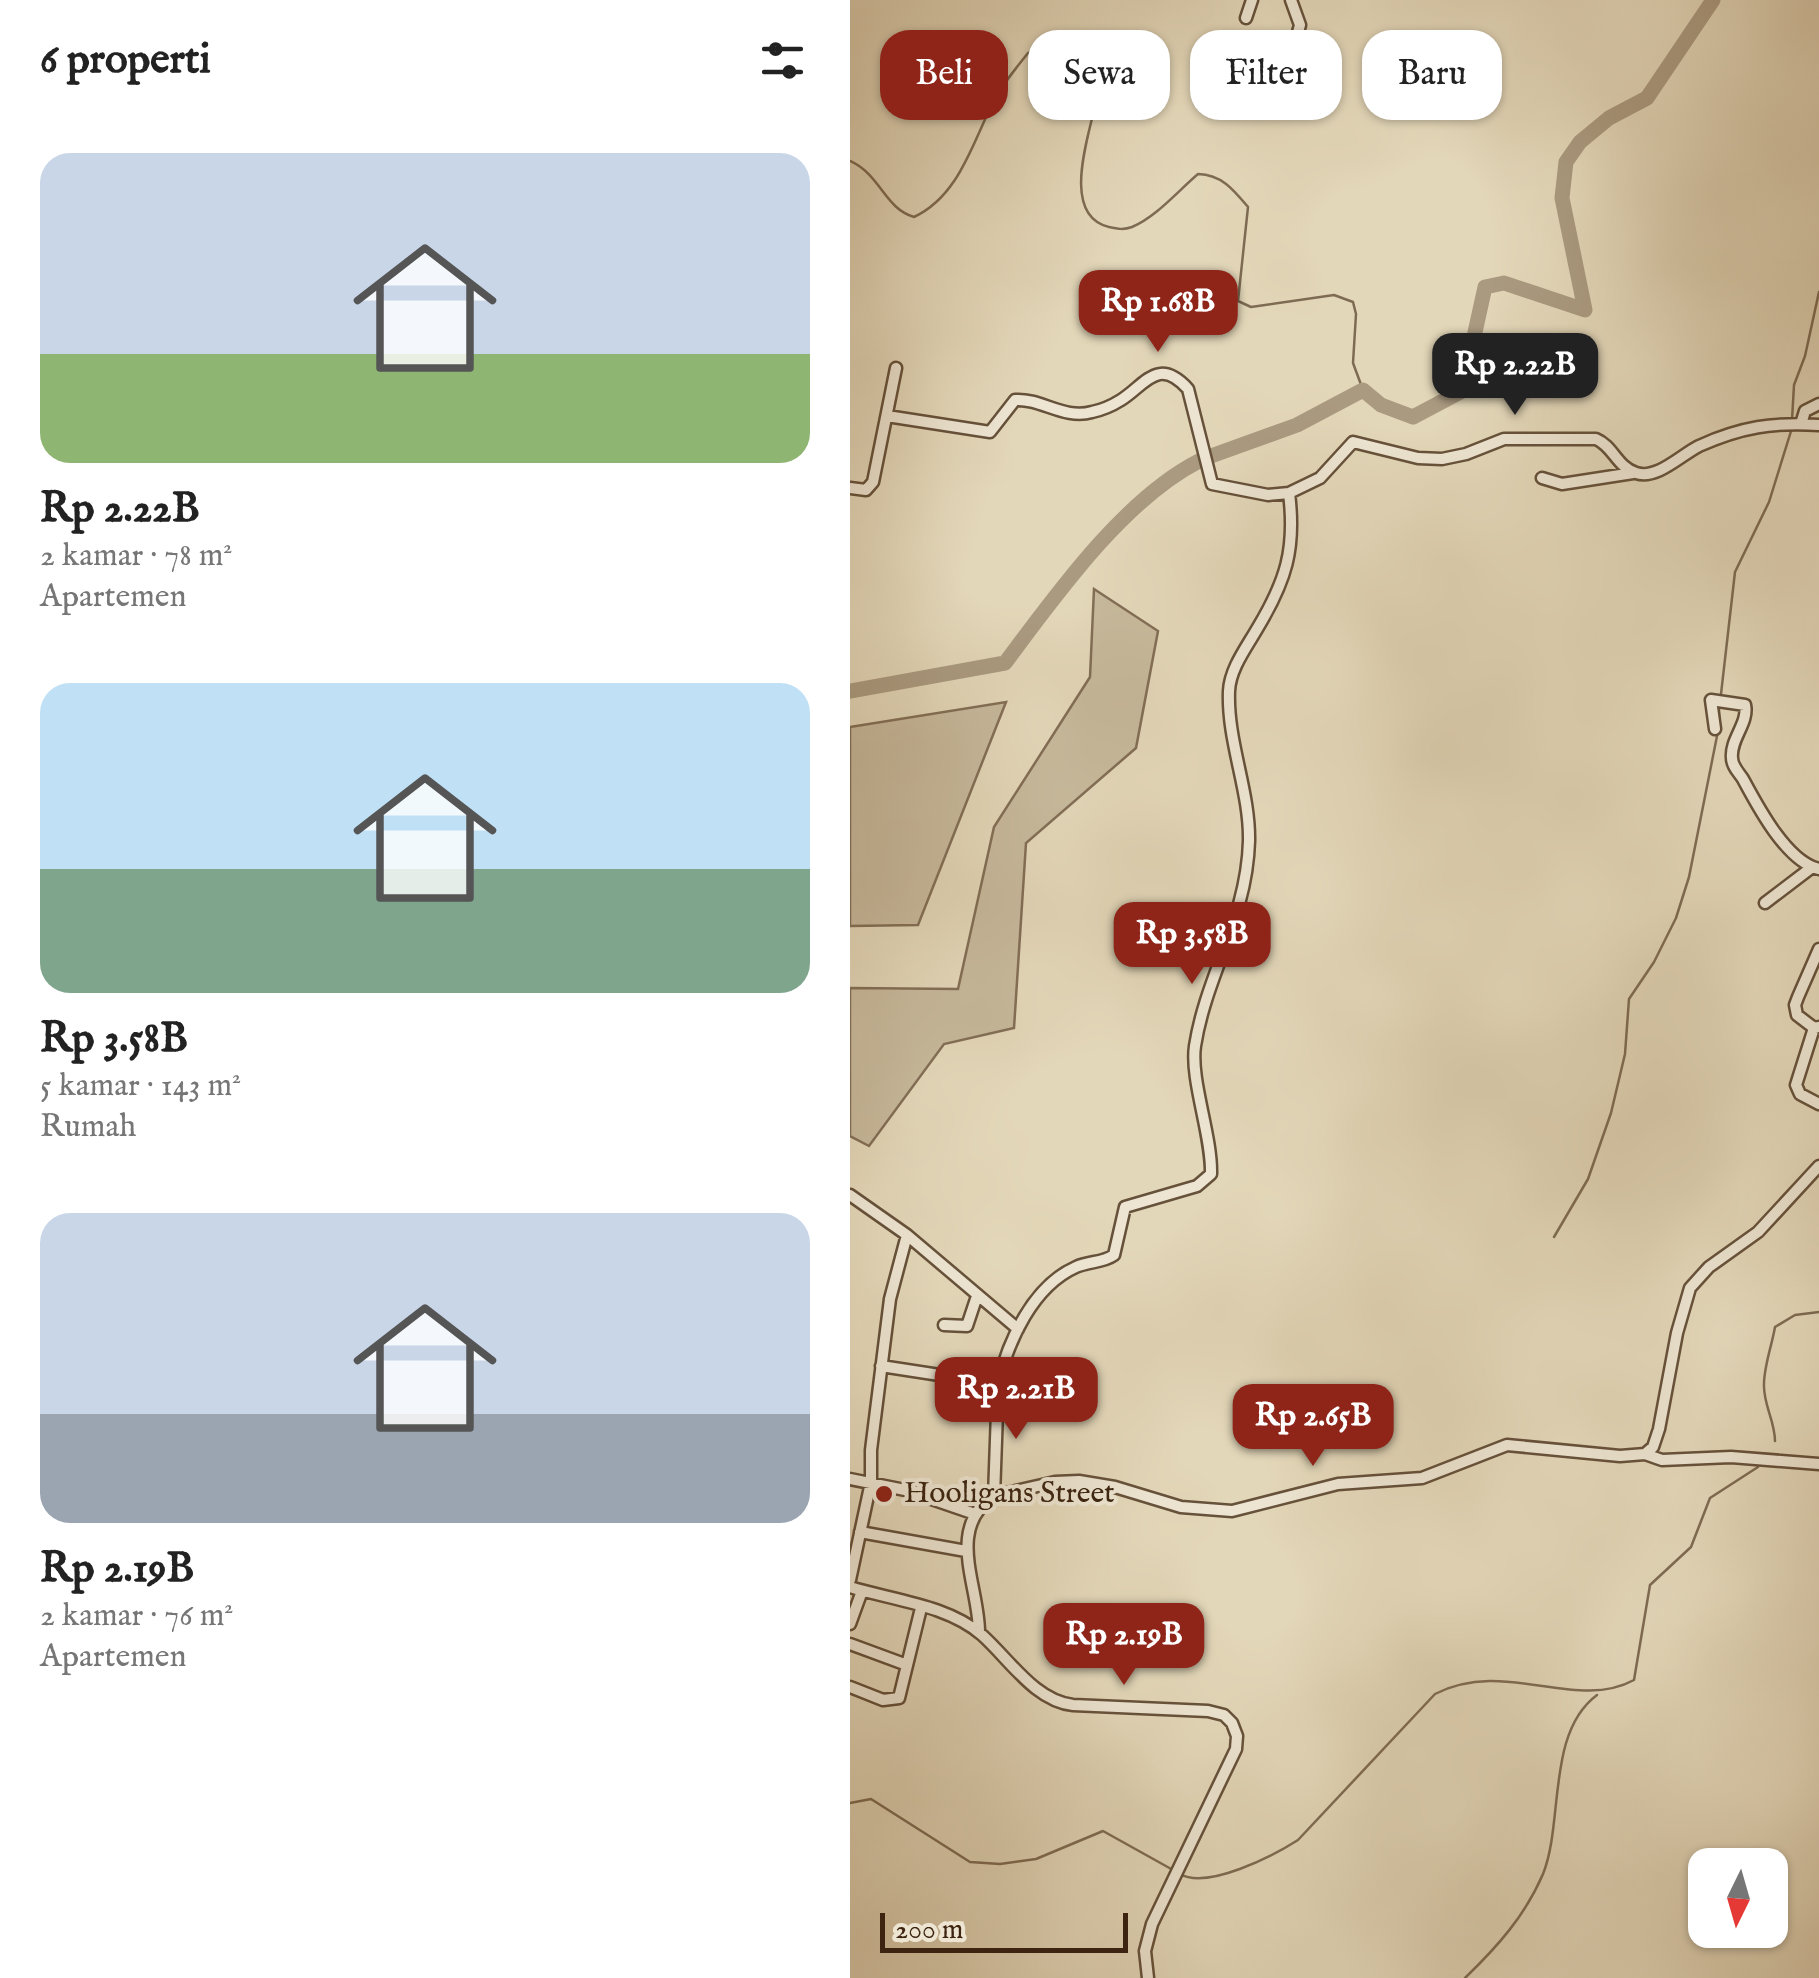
<!DOCTYPE html>
<html lang="id">
<meta charset="utf-8">
<style>
:root{--surface:#fff;--page:#f6f6f6;--text:#222;--muted:#767676;--accent:#8f2418}
body{margin:0;font-family:"IM FELL English",serif;background:var(--page);color:var(--text);height:100vh;display:flex;flex-direction:column;font-size:38px;white-space:nowrap}
*{box-sizing:border-box;margin:0}
p{font-size:32px;color:var(--muted)}
.icon{flex:none;width:55px;height:55px;fill:none;stroke:currentColor;stroke-width:2;stroke-linecap:round;stroke-linejoin:round}
.map{position:relative;flex:1;overflow:hidden}
.sheet{display:flex;flex-direction:column;background:var(--surface);width:850px}
.sheet>*{flex:none}
.top-card{position:absolute;left:30px;top:30px;width:788px;height:90px;display:flex;gap:20px}
.needle{width:65px;rotate:185deg}
.tools{position:absolute;left:838px;top:1848px;display:grid;gap:20px}
.tools a{display:grid;place-items:center;width:100px;height:100px;border-radius:20px;background:var(--surface);box-shadow:0 2px 8px #0004;font-size:50px}
.scale{position:absolute;left:30px;bottom:25px;width:248px;box-sizing:border-box;padding-left:10px;border:5px solid #3c2410;border-top:0;font-size:28px;line-height:35px;white-space:nowrap;color:#3c2410;-webkit-text-stroke:8px #ede5d2;paint-order:stroke}
.price{position:absolute;translate:-50% -85px;padding:0 22px;border-radius:20px;background:var(--accent);color:#fff;font-size:32px;line-height:65px;filter:drop-shadow(0 2px 5px #0008)}
.price::after{content:'';position:absolute;left:50%;top:60px;width:30px;height:22px;margin-left:-15px;background:inherit;clip-path:polygon(0 0,100% 0,50% 100%)}
.price.selected{background:#222;color:#fff}
ul{padding:0;list-style:none}
li{display:grid;align-content:center;gap:20px;height:530px;padding:0 40px}
li span{display:grid;place-items:center;height:310px;border-radius:30px;color:#555}
li>.icon{margin-inline-start:auto}
span .icon{width:180px;height:180px;fill:#fffc;stroke-width:1}
li b{font-size:42px}
h2{display:flex;justify-content:space-between;align-items:center;height:120px;padding:0 40px;font-size:42px}
.chip{padding:0 35px;border-radius:30px;background:var(--surface);box-shadow:0 2px 8px #0004;font-size:35px;line-height:90px}
.chip.selected{background:var(--accent);color:#fff}
main{display:flex;flex:1;min-height:0}
.map>svg:first-child{display:block}
.green{fill:#c7b99c;stroke:#826e56;stroke-width:2.5}
.lines{fill:none;stroke-linecap:round;stroke-linejoin:round}
.stream{stroke:#7e6b53;stroke-width:2.5}
.river{stroke:#aa9a80;stroke-width:15}
.street-casing{stroke:#66513a;stroke-width:15}
.street{stroke:#ede5d2;stroke-width:10}
.poi-dot{fill:#8f2418;stroke:#ede5d2;stroke-width:4}
.labels{text-anchor:middle;dominant-baseline:central;stroke-width:8;stroke-linejoin:round;paint-order:stroke}
.poi-label{font-size:30px;fill:#3c2410;stroke:#ede5d2;text-anchor:start}
</style>
<main>
<section class="sheet">
<h2>6 properti<svg class="icon" aria-label="filters" viewBox="0 0 24 24"><path d="M4 7h16M4 17h16"/><circle cx="9" cy="7" r="2"/><circle cx="15" cy="17" r="2"/></svg></h2>
<ul>
<li><span style="background:linear-gradient(#c9d6e8 65%,#8fb573 0)"><svg class="icon" aria-label="home" viewBox="0 0 24 24"><path d="M3 11l9-7 9 7M6 9v11h12V9"/></svg></span><div><b>Rp 2.22B</b><p>2 kamar · 78 m²</p><p>Apartemen</p></div></li>
<li><span style="background:linear-gradient(#bfe0f5 60%,#7fa58c 0)"><svg class="icon" aria-label="home" viewBox="0 0 24 24"><path d="M3 11l9-7 9 7M6 9v11h12V9"/></svg></span><div><b>Rp 3.58B</b><p>5 kamar · 143 m²</p><p>Rumah</p></div></li>
<li><span style="background:linear-gradient(#c9d6e8 65%,#9aa5b1 0)"><svg class="icon" aria-label="home" viewBox="0 0 24 24"><path d="M3 11l9-7 9 7M6 9v11h12V9"/></svg></span><div><b>Rp 2.19B</b><p>2 kamar · 76 m²</p><p>Apartemen</p></div></li>
</ul>
</section>
<div class="map">
<svg width="969" height="1978" viewBox="0 0 969 1978">
<rect width="100%" height="100%" fill="#e3d7b9"/>
<filter id="stains"><feTurbulence type="fractalNoise" baseFrequency=".002" numOctaves="4"/><feColorMatrix values="0 0 0 0 .2 0 0 0 0 .09 0 0 0 0 .02 0 0 0 .5 -.17"/></filter>
<radialGradient id="worn" r=".72"><stop offset=".6" stop-color="#630" stop-opacity="0"/><stop offset="1" stop-color="#630" stop-opacity=".3"/></radialGradient>
<path class="green" d="M244,589L308,631L286,748L176,843L164,1028L94,1044L19,1146L0,1136V988L108,989L144,827L240,677Z
M156,702L68,925L0,926V727Z"/>
<g class="lines">
<path class="stream" d="M0,161C31,175 34,208 64,217C111,195 123,139 146,97C155,81 167,67 178,53C202,49 231,42 248,63C247,79 247,95 244,110C237,142 212,216 259,227C268,229 274,230 282,227C306,217 328,191 348,174C372,175 383,189 398,207L388,301L401,307L484,295L503,302L506,314L503,363L513,390
M942,420L944,385L955,356L969,292
M871,694L885,572L919,502L942,428
M869,723V708
M704,1237L738,1179L761,1113L775,1054L779,999L804,962L826,918L839,877L868,731
M925,1441C925,1421 913,1404 914,1384C914,1366 922,1345 925,1327L945,1315L969,1312
M0,1803L21,1799L120,1862L150,1864L186,1859L253,1831L323,1870
M330,1874C357,1890 423,1856 448,1840L585,1694C656,1658 725,1712 784,1680L800,1585L841,1547L860,1498L908,1467
M615,1978C647,1947 675,1916 693,1874C714,1822 696,1733 747,1695"/>
<path class="river" d="M361,456L447,425L513,390L531,405L563,417L612,391L635,287L654,283L735,310L712,198L716,162L730,142L759,118L797,98L863,0
M0,691L155,663C206,595 273,500 349,461"/>
<g class="street-casing">
<path id="street" d="M396,18L402,0
M432,90L450,25L441,0
M37,416L140,432L165,400C191,398 214,420 242,412C252,410 263,405 271,400C295,385 308,356 338,389L362,484L418,495L439,493L470,478L503,442L568,458L592,459L616,454L654,439H746C763,446 767,467 786,473C807,480 831,455 849,446C891,427 923,422 969,425
M951,424L955,411L969,404
M692,478L712,484L783,473
M0,488L16,490L23,482L46,368
M865,729L861,700L895,705C899,723 880,739 882,758C882,766 889,773 893,779C908,807 937,862 969,869
M915,903L961,868
M969,1027L964,1028L946,1085L950,1094L969,1104
M964,1028L947,1015L945,1005L948,997L969,949
M0,1195L57,1235L40,1299L21,1450V1482L0,1580
M57,1235L168,1329
M94,1325L117,1326L127,1296
M31,1366L148,1384L144,1496C95,1528 129,1586 129,1632
M148,1384C158,1341 183,1286 226,1267C239,1261 253,1263 264,1255L275,1207L347,1186L361,1174C362,1135 340,1080 345,1046C356,975 397,918 399,841C400,791 377,742 379,691C380,669 396,648 407,629C436,581 446,549 439,493
M795,1454L812,1460L881,1457L969,1464
M0,1479L55,1490L125,1514
M144,1496L205,1482L229,1481L265,1487L331,1507L382,1511L488,1484L572,1478L657,1445L770,1456L795,1454L803,1447L809,1429L827,1333L840,1288L859,1267L908,1232L969,1166
M10,1532L116,1551
M0,1587C42,1600 98,1605 132,1635C159,1659 185,1701 223,1705L358,1711L374,1715L382,1723L387,1736L386,1749L302,1924L295,1951L298,1978
M0,1624L12,1591
M0,1644L57,1665
M0,1687L33,1700L49,1698L71,1608"/>
</g>
<use href="#street" class="street"/>
</g>
<circle class="poi-dot" cx="34" cy="1494" r="10"/>
<g class="labels">
<g class="poi-label">
<text x="54" y="1494">Hooligans Street</text>
</g>
</g>
<rect width="100%" height="100%" filter="url(#stains)"/>
<rect width="100%" height="100%" fill="url(#worn)"/>
</svg>
<div class="tools">
<a><svg class="needle" viewBox="-14 -14 28 28"><path d="M0-13l5 13h-10z" fill="#e53935"/><path d="M0 13l5-13h-10z" fill="#767676"/></svg></a>
</div>
<div class="scale">200 m</div>
<b class="price" style="left:308px;top:355px">Rp 1.68B</b>
<b class="price selected" style="left:665px;top:418px">Rp 2.22B</b>
<b class="price" style="left:342px;top:987px">Rp 3.58B</b>
<b class="price" style="left:166px;top:1442px">Rp 2.21B</b>
<b class="price" style="left:463px;top:1469px">Rp 2.65B</b>
<b class="price" style="left:274px;top:1688px">Rp 2.19B</b>
<div class="top-card">
<a class="chip selected">Beli</a>
<a class="chip">Sewa</a>
<a class="chip">Filter</a>
<a class="chip">Baru</a>
</div>
</div>
</main>
